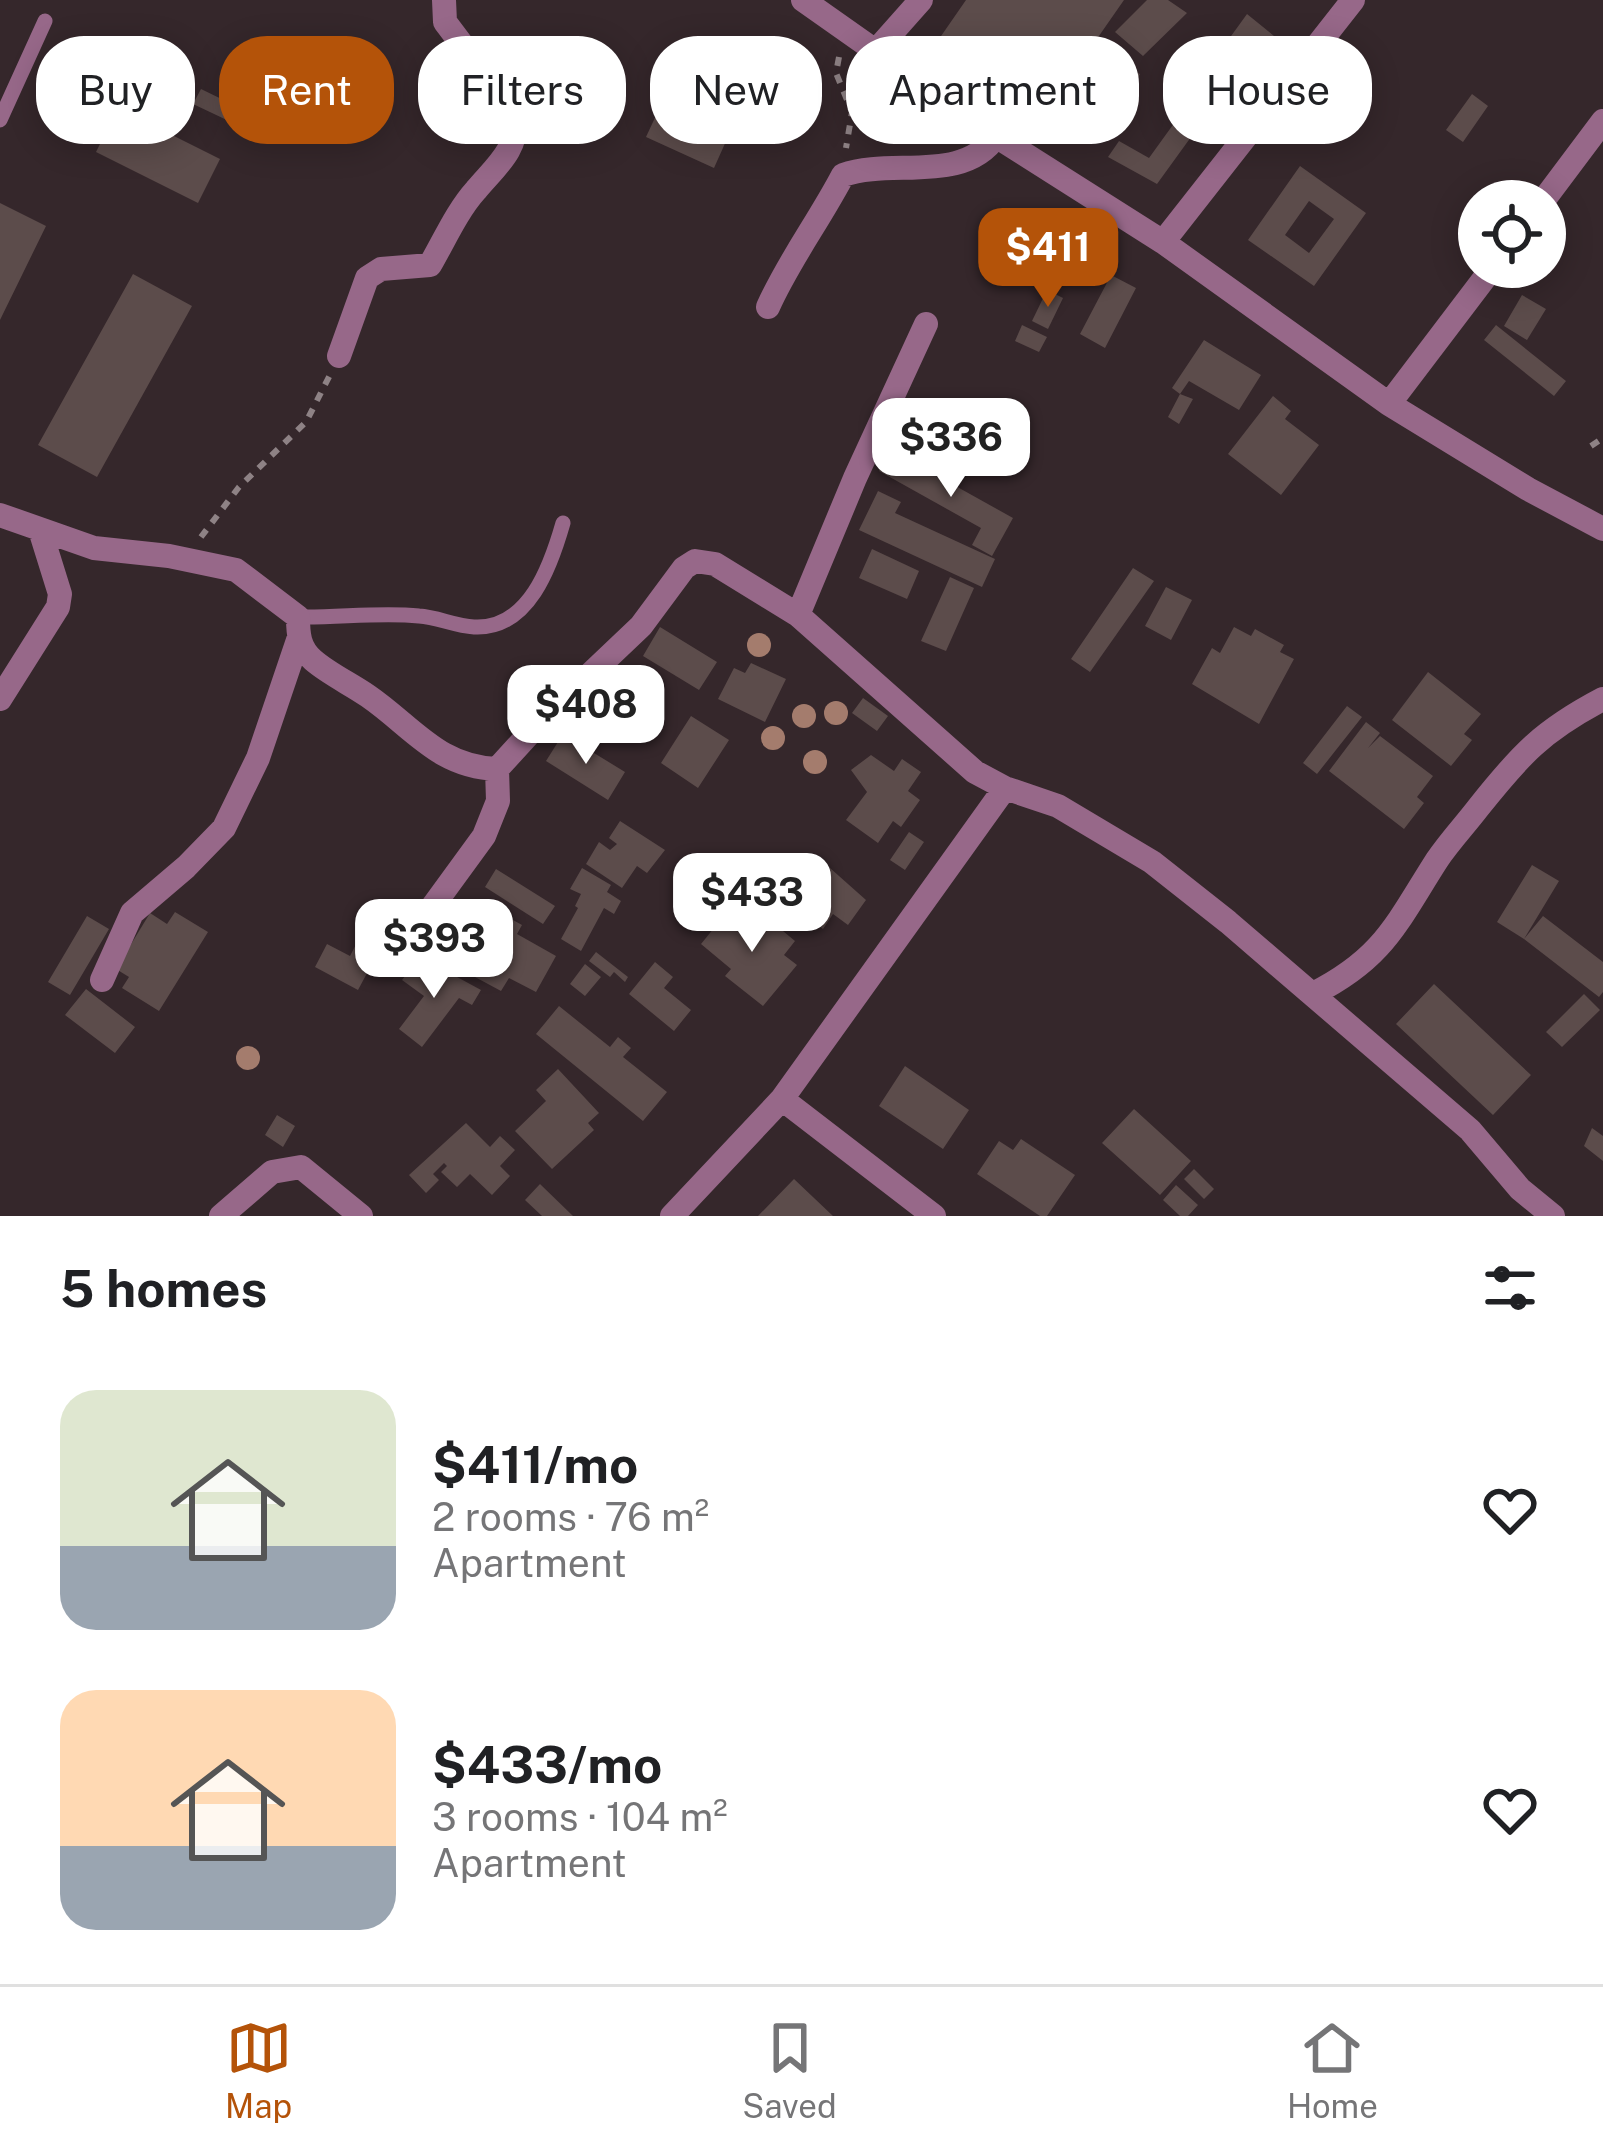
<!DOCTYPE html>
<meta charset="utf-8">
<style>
:root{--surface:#fff;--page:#f6f6f6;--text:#202124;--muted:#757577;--line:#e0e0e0;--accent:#b45309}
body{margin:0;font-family:"Public Sans",sans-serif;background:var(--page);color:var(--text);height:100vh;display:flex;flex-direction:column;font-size:45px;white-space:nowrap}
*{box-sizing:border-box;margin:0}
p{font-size:39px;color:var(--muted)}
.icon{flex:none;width:66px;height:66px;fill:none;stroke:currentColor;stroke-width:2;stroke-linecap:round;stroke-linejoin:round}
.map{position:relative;height:1216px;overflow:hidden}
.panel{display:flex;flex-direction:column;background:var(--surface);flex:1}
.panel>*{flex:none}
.hud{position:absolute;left:36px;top:36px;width:1533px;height:108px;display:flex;gap:24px}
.fabs{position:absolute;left:1458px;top:180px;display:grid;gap:24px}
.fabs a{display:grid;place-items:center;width:108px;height:108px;border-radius:50%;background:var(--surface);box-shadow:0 6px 30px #0003;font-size:60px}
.price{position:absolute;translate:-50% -102px;padding:0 27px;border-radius:24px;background:#fff;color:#222;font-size:39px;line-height:78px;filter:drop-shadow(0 3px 6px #0008)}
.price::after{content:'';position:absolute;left:50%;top:72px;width:36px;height:27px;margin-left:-18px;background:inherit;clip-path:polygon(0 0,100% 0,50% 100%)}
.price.current{background:var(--accent);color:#fff}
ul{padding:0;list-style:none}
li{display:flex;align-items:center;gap:36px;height:300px;padding:0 60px}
li span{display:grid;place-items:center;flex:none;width:336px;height:240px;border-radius:36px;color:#555}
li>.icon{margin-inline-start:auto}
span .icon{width:144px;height:144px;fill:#fffc;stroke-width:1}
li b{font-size:51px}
h2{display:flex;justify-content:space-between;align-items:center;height:144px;padding:0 60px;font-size:51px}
.pill{padding:0 42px;border-radius:48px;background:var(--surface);box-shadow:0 6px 30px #0003;font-size:42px;line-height:108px}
.pill.current{background:var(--accent);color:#fff}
.tab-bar{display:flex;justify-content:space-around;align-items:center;height:168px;border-top:3px solid var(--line);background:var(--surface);font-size:33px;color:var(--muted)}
.tab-bar a{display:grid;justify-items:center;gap:6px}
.tab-bar .current{color:var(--accent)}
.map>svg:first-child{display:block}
.building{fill:#5c4c4b;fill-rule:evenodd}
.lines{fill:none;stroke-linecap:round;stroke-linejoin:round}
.path{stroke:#8e8285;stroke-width:6;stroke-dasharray:9 9;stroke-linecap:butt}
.service{stroke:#976889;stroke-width:15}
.minor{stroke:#976889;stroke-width:24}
.tree{fill:#a47c6d}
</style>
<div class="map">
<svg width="1603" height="1216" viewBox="0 0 1603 1216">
<rect width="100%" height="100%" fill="#35272b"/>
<path class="building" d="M966,0H1124L1046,112L939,39Z
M1147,0H1168L1187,13L1143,56L1115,32Z
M1247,14L1274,36L1228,98L1200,79Z
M1094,55L1140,74L1099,140L1052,113Z
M673,79L740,110L714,168L646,137Z
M201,89L238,107L231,122L193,104Z
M1472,94L1488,106L1463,142L1446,130Z
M1193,97L1212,108L1157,184L1108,157L1119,141L1149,158Z
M118,108L220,159L198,203L96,152Z
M1300,166L1366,213L1314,286L1248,240ZM1309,201L1334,219L1309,253L1285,235Z
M0,203L46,226L0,320Z
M133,274L192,306L97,477L38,445Z
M1111,275L1136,288L1105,348L1080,334Z
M1047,290L1063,298L1048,329L1032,321Z
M1522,295L1546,309L1527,340L1504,326Z
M1022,325L1047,337L1039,352L1015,341Z
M1496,325L1566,381L1554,396L1484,340Z
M1204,340L1261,375L1239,410L1189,381L1180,394L1193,399L1179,424L1168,417L1180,394L1172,388Z
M1273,396L1291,411L1285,419L1319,445L1281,495L1228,454Z
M891,450L1013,518L992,556L972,545L981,528L879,471Z
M878,491L901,502L895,513L995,559L982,587L859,530Z
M872,549L919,571L907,599L859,578Z
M1133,568L1154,581L1090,672L1071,659Z
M950,577L974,588L946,651L921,641Z
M1166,587L1192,600L1171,640L1145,626Z
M660,627L717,662L699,690L643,656Z
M1234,627L1251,636L1255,629L1284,645L1280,652L1294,659L1259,724L1192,684L1212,648L1220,653Z
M751,663L786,679L765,722L718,699L734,668L745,673Z
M1428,672L1481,714L1464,734L1472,740L1451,766L1392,720Z
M863,698L888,716L877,731L852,713Z
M1347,706L1362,717L1317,774L1303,763Z
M691,716L729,740L698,788L661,763Z
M1366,722L1380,733L1368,748L1380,736L1433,776L1417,797L1424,803L1404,829L1329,771Z
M563,734L625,772L608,800L546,761Z
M871,755L894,771L902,759L921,772L908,791L920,800L901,827L893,821L878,843L846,820L867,792L851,770Z
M620,821L665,850L647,873L637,866L622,888L586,864L599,842L610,850L617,844L609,838Z
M909,832L924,842L905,870L890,860Z
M726,861L764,895L762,903L748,891L740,901L712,876Z
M1532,865L1559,881L1524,939L1497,922Z
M582,868L611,885L607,892L621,901L614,914L604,908L581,951L561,939L578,908L575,906L581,894L570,889Z
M830,868L866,900L848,925L833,914L823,929L799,911Z
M496,869L555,906L543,924L485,887Z
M495,910L522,925L517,934L556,956L536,992L509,978L501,991L462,970Z
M175,912L208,932L159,1011L122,988L129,977L116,969L150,913L167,924Z
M727,912L740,923L746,914L764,929L771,921L795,941L784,955L797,965L763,1006L725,976L731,969L701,944Z
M87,916L109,929L70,995L48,982Z
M1543,916L1603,962V992L1599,997L1524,939Z
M367,923L388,934L358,990L315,967L327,944L350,956Z
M596,952L628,977L625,982L614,972L610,977L589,961Z
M655,962L673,977L664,988L691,1010L674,1031L629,994Z
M585,964L601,977L585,996L570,984Z
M414,965L429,976L435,965L481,990L472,1005L459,998L422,1047L399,1029L424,996L402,980Z
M1434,984L1531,1075L1493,1115L1396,1024Z
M86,989L135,1027L115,1053L65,1015Z
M1584,994L1600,1010L1562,1047L1546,1032Z
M559,1006L610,1047L618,1037L631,1048L623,1057L667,1092L643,1121L536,1034Z
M905,1066L969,1110L943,1149L879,1106Z
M558,1069L599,1113L588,1123L594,1130L552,1169L515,1131L546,1101L536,1090Z
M1134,1109L1191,1161L1160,1195L1102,1143Z
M277,1115L295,1126L283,1147L265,1135Z
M466,1123L490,1147L500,1136L515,1150L500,1166L510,1176L492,1195L470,1174L457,1187L441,1172L447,1166L444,1163L433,1174L439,1180L426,1193L409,1175Z
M1592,1128L1603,1136V1161L1584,1146Z
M1021,1139L1075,1175L1047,1216H1040L977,1174L999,1141L1013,1150Z
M1194,1169L1214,1189L1204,1199L1184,1179Z
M794,1179L833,1216H758Z
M540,1184L573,1216H542L525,1200Z
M1176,1185L1198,1205L1188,1216H1180L1163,1200Z"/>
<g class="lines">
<path class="path" d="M839,57L836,73L852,112L846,148
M1591,446L1603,438
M201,537L239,487L306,422L330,375"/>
<path class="service" d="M0,120L45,21
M298,617C338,618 379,612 419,616C437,617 455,626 474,627C529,630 551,565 563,523"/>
<path class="minor" d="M803,0L996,136L1163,242L1389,404L1528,489L1603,529
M874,53L921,0
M1543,201L1603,121
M1163,242L1353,0
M768,307C789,260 819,221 843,175C891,158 964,184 996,136
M339,356L367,278L381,269L430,265C444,241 457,211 476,190C496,166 518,150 516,116L445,22L444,0
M1389,404L1493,267
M0,515L94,548L169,556L236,570L298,617C298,634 299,648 313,660C329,674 351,684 368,696C413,727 438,767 497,769L541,721L641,626L684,568L695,561L715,564L798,615L975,772L1005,788L1058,806L1152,862L1228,922L1470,1130L1520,1189L1553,1216
M798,615L855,478L926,324
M0,699L58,607L60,594L41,533
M414,932L484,836L498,801L497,769
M102,980L132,913L186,867L224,828L258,758L298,640
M1313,994C1384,958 1396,924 1437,860C1449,842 1465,825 1478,808C1520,755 1542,731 1603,699
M782,1099L934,1216
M221,1216L272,1172L301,1167L361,1216
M672,1216L782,1099L1005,788"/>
</g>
<g class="tree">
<circle cx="759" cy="645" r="12"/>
<circle cx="836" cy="713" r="12"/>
<circle cx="804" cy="716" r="12"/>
<circle cx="773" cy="738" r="12"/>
<circle cx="815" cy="762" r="12"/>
<circle cx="248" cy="1058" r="12"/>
</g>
</svg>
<div class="fabs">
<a><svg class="icon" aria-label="locate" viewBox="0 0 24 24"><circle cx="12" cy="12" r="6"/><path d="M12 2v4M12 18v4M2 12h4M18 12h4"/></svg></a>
</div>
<b class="price current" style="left:1048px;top:310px">$411</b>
<b class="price" style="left:951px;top:500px">$336</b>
<b class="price" style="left:586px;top:767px">$408</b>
<b class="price" style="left:752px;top:955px">$433</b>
<b class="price" style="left:434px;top:1001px">$393</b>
<div class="hud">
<a class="pill">Buy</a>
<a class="pill current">Rent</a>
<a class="pill">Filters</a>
<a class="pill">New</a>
<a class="pill">Apartment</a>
<a class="pill">House</a>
</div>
</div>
<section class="panel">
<h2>5 homes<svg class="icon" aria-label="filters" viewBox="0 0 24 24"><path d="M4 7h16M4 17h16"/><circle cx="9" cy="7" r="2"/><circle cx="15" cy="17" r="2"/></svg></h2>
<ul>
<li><span style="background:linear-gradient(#dfe7d0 65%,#9aa5b1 0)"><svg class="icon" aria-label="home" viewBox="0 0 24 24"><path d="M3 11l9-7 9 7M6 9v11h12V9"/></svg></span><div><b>$411/mo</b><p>2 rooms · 76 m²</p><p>Apartment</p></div><svg class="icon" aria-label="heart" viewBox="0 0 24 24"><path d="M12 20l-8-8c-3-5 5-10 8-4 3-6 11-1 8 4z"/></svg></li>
<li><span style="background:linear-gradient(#ffd9b3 65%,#9aa5b1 0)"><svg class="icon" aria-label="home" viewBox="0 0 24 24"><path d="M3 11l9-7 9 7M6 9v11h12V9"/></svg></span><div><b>$433/mo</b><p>3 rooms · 104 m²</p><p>Apartment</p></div><svg class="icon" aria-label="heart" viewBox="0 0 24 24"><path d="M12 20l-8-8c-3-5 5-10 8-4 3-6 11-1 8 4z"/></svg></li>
</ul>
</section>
<nav class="tab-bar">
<a class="current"><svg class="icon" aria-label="map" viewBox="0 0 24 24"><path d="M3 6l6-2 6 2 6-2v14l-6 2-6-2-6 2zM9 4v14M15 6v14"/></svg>Map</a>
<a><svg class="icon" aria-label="saved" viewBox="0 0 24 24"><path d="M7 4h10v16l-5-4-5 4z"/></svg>Saved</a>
<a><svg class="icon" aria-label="home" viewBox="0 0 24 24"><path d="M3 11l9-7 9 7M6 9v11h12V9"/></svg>Home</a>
</nav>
